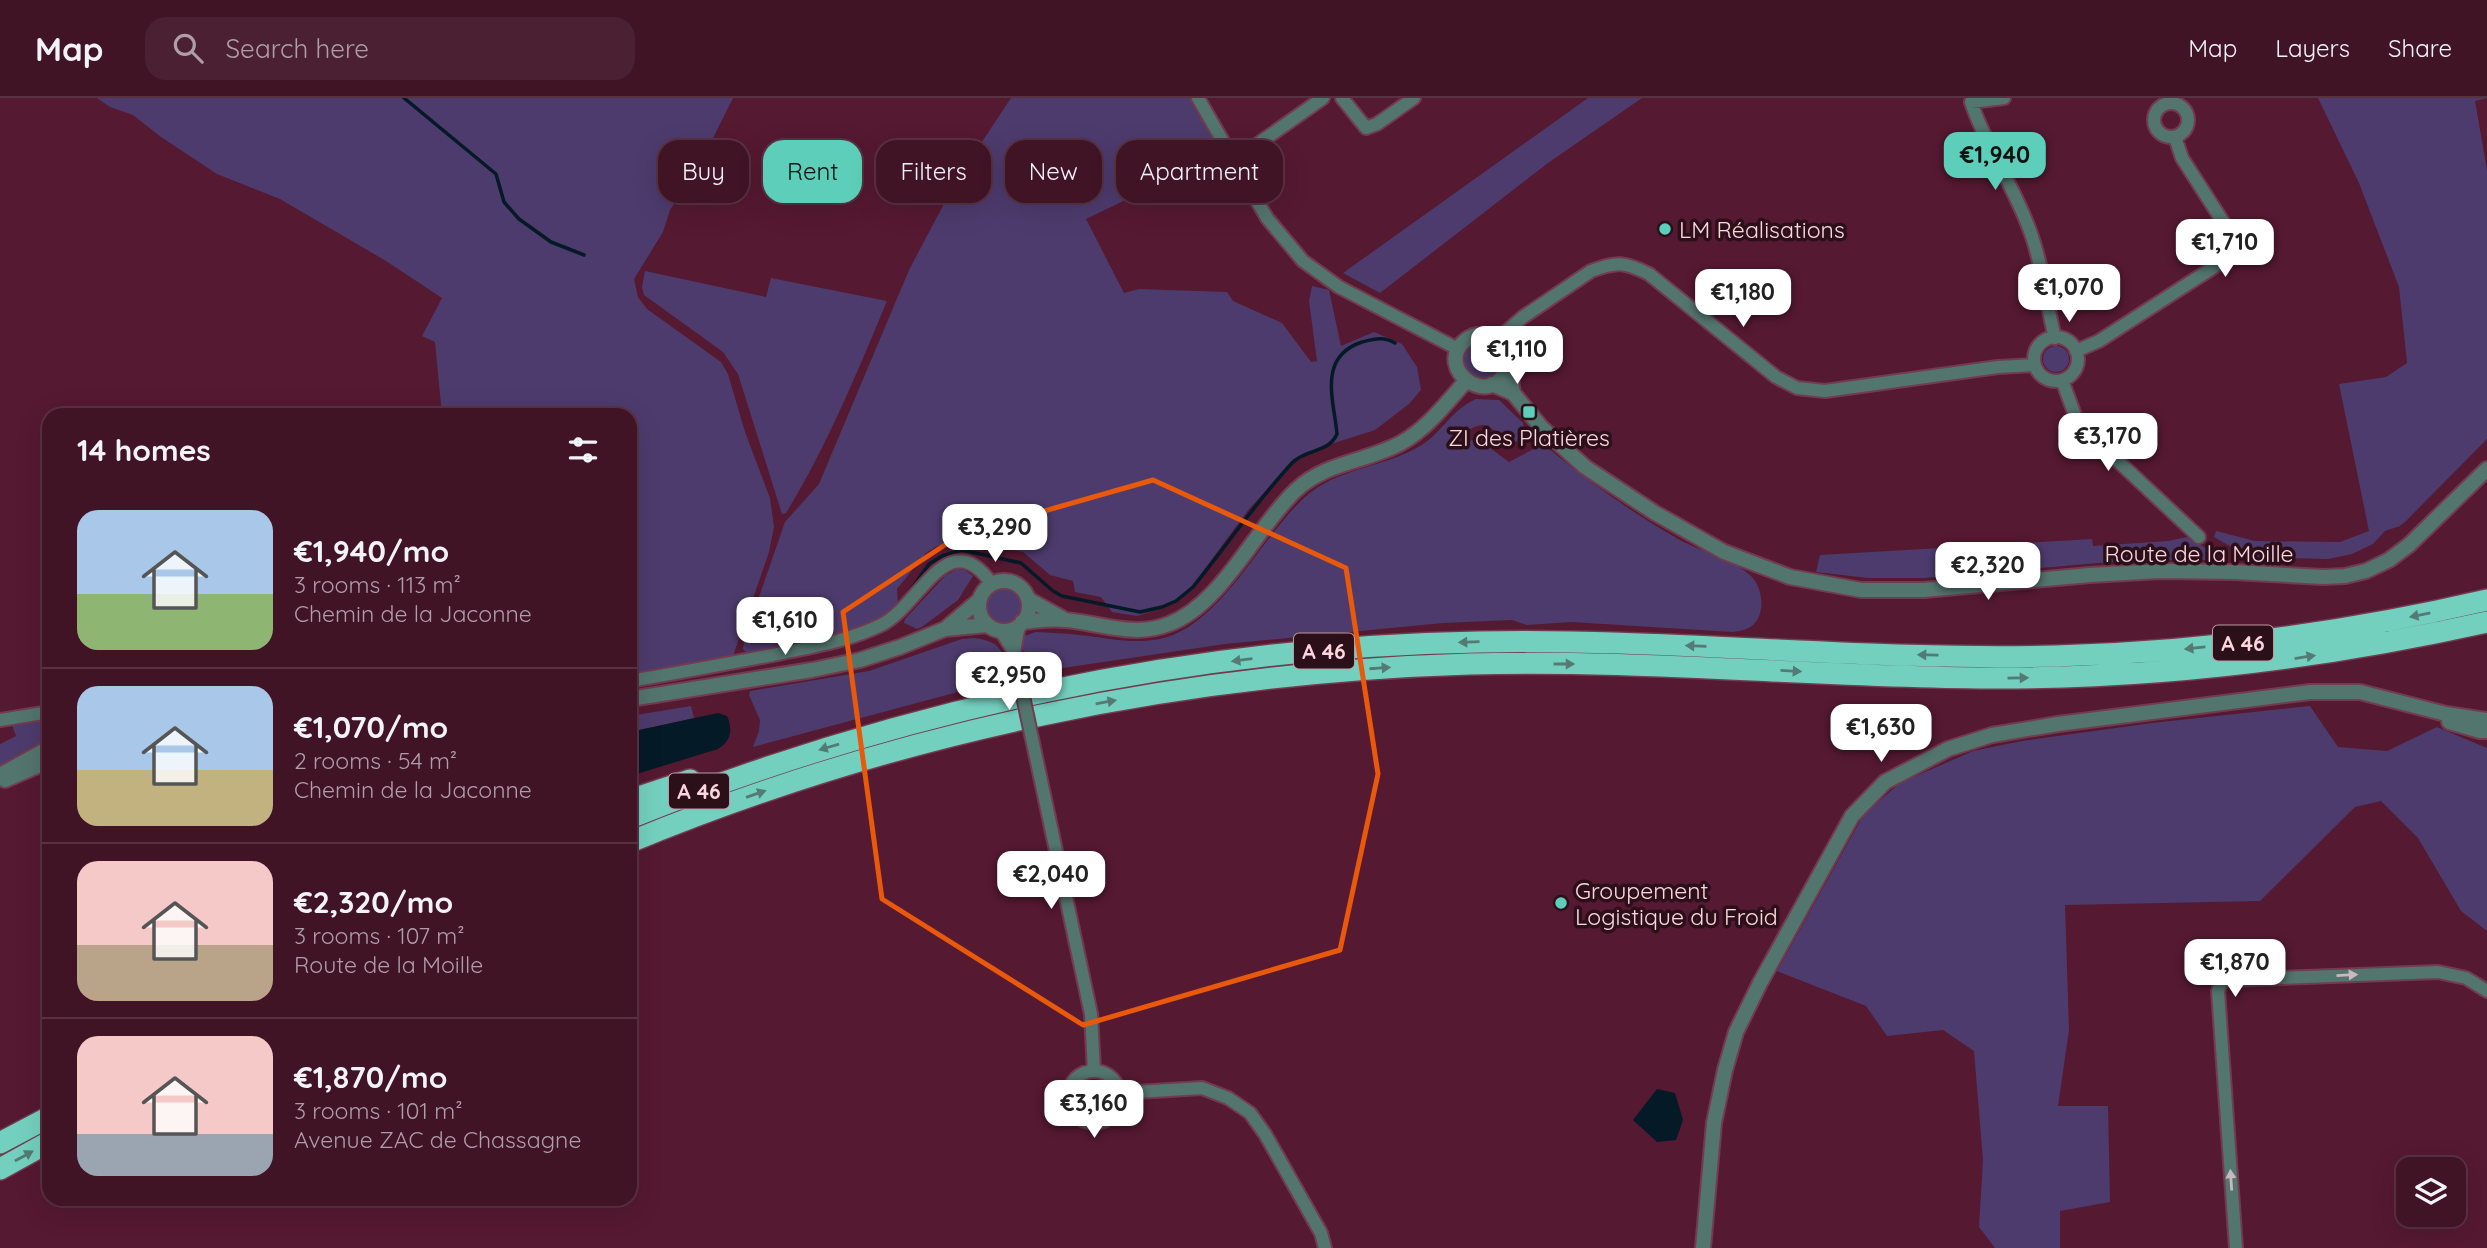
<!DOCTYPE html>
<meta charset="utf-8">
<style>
:root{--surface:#401325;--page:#4b2032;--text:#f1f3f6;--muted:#ae9ea7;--line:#593242;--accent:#5dceb9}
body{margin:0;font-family:Quicksand,sans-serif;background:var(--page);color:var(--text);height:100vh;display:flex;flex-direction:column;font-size:26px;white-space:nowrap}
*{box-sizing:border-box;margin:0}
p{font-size:23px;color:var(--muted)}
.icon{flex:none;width:38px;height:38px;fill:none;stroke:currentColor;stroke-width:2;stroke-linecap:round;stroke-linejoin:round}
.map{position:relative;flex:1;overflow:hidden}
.details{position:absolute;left:42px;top:310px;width:595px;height:798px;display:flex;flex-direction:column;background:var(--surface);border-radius:21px;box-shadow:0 7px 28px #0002,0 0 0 2px var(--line)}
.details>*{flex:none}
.banner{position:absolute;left:658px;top:42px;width:665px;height:63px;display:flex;gap:14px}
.buttons{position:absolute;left:2396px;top:1059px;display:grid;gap:14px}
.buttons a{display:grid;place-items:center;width:70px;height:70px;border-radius:14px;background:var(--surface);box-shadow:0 7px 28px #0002,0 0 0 2px var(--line);font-size:35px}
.price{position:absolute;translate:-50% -60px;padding:0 16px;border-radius:14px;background:#fff;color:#222;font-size:23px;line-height:46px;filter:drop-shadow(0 2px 4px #0008)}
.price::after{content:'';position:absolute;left:50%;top:42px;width:21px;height:16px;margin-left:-10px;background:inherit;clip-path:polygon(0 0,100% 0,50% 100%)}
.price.selected{background:var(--accent);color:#111}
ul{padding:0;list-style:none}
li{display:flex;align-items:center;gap:21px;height:175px;padding:0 35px}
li+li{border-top:2px solid var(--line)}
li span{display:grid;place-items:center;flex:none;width:196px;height:140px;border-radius:21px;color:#555}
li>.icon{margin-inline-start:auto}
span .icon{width:84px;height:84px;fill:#fffc;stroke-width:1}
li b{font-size:30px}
h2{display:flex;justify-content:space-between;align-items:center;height:84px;padding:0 35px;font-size:30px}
.chip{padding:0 24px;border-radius:21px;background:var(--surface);box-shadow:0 7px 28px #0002,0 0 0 2px var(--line);font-size:24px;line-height:63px}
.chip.selected{background:var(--accent);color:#111}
header{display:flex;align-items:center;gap:42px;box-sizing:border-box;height:98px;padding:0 35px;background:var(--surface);border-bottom:2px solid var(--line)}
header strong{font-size:33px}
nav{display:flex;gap:38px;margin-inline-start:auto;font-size:24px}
.search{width:490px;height:63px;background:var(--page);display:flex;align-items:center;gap:18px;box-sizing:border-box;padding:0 24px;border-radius:21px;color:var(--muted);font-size:26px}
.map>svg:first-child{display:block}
.green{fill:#4d3b6d}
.water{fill:#051a27}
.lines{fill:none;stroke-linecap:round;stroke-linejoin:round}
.stream{stroke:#051a27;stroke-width:3.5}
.minor-casing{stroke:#733b50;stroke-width:16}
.tertiary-casing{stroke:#733b50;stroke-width:18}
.motorway-casing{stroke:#733b50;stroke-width:24}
.minor{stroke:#52756d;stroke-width:12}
.tertiary{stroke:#52756d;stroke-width:14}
.motorway{stroke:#74d0be;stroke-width:21}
.minor-bridge-casing{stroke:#733b50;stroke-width:16;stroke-linecap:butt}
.minor-bridge{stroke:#52756d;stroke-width:12}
.oneway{fill:#537a74}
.oneway2{fill:#cab8be}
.marked{fill:none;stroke:#e8590c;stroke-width:5;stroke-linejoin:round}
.poi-dot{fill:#5dceb9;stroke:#2b1019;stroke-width:2.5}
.labels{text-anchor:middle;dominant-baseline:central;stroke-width:7;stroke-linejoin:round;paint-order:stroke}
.shield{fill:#2b1019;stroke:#be9aa4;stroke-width:2}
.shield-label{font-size:21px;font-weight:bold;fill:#fdd5e0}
.poi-label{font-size:23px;fill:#fdd5e0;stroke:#2b1019;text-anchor:start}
.street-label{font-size:23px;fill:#fdd5e0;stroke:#2b1019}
</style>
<header>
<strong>Map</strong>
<div class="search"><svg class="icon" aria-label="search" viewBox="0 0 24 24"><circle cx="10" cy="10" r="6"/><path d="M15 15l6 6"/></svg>Search here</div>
<nav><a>Map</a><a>Layers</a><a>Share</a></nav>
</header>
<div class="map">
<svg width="2487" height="1150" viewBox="0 0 2487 1150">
<rect width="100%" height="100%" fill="#551931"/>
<path class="green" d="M97,0H733L698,70L670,112L663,134L634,181L638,199L647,211L721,264L728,276L745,334L770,400L774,429L769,454L733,558L730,561L630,578V317H442L435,244L422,238L442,200L386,163L280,101L217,76L161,39L133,17L110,9Z
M1011,0H1190L1221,56L1086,121L1124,195L1139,191L1227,194L1233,203L1282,225L1311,264L1317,263L1309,203L1312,188L1329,192L1341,248L1374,234L1402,246L1417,269L1421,292L1409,306L1375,332L1331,346L1293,363L1249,411L1190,491L1177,502L1163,510L1137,518L1112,514L1101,499L1075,494L1073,483L1050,477L1023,454L963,442L937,448L926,455L897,491L898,511C855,542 798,548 746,554L743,551L744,542L785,424L819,386L909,172L956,83Z
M1588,0H1642L1548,65L1380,195L1343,175Z
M2318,0H2487L2475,3L2487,72V341L2406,423L2400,428L2385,433L2373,446L2352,456L2328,461L2249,459L2214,439L2216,433L2255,443L2340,444L2369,433L2339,286L2386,279L2407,265L2399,189L2359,85Z
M645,173L766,199L771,180L887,203C857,275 827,348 786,415L782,416L738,276L723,254L644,197L642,189Z
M1464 263a18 18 0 1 1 36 0a18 18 0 1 1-36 0Z
M2043 261a13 13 0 1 1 26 0a13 13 0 1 1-26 0Z
M1476,301L1499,302L1523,325L1525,335C1507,361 1498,326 1482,327C1471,328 1461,338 1452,344L1458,350L1472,342H1479L1509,364L1543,346C1586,381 1630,414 1680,442C1702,454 1732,460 1751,478C1763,490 1766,515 1753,527C1747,532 1740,533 1733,534L1571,524L1527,527L1512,522L1443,525L1225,546L1029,575L1022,548L1024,538L1036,534C1050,535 1065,535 1079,537C1110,540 1142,549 1173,537C1227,514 1262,439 1304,400C1336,370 1383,370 1420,348C1441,336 1451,312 1476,301Z
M2187,439L2218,457L2217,462H2133L1925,480H1868L1816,474L1820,457L2092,441L2093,448L2168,443Z
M957,471L965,472L973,478L958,502L922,529L917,531L904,525L905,521L945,478Z
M985 507a18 18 0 1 1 36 0a18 18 0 1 1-36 0Z
M974,540C1003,544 1003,554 1010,580L753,649L759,633L760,622L749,597L750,593L869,573L962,541Z
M691,608L694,620L630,634V618Z
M2310,608L2338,649L2387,653L2437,629L2487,650V833L2461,813L2418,740L2381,703L2355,709L2260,803L2065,807L2069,932L2058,1008H2108L2110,1104L2060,1113V1150H1995L1979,1129L1983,1062L1974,953L1943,932L1887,938L1866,908L1777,873L1864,716L1900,685L1973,653L2022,643L2152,625Z
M49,621V642L0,669V646L16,638L12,627Z"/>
<path class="water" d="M718,615L727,618C733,632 731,643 718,651L630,678V634Z
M1657,991L1675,995L1683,1022L1676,1042L1657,1044L1633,1022Z"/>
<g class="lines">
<path class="stream" d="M404,0L496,76L504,104L519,121L551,144L584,157
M907,497L929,466L942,458L962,452L1021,465L1053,493L1062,498L1140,514L1162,509L1176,503L1193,489C1226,448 1257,403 1292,365C1305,351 1329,355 1337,336C1334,302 1317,259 1362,244C1374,241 1384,238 1395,245"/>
<g class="minor-casing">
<path id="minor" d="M1198,0L1267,120L1303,163L1339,189L1458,251
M1342,0L1366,30L1377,26L1414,0
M2004,0L1971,4C1986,49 2014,88 2030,133C2043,167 2046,205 2055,240
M2154 22a17 17 0 1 1 34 0a17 17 0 1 1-34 0Z
M1235,62L1323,0
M2034 261a22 22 0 1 1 44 0a22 22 0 1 1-44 0Z
M1498,241L1523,219L1591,173C1617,163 1625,164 1649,176L1776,279L1797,290L1825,293L1998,269L2035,267
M2076,253L2099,243L2214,169L2225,151L2227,130L2182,60L2175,39
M2062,282L2076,320L2088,335L2199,439
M1001,533L1014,554
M1017,570L1014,554L1019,527
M630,583C678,575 725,566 773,557C810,549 846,544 881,527C919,509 948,424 991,485
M0,622L49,614
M1034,650L1091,916L1094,973
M1068 999a26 26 0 1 1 52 0a26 26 0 1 1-52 0Z
M1120,995L1202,990L1228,1000L1250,1015L1265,1036L1321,1135L1325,1150
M2236,1150L2218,893L2221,884L2228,882L2438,874L2466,880L2487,893"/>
</g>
<g class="tertiary-casing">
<path id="tertiary" d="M1508,265C1496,317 1430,270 1466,242C1472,237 1479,236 1486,237C1513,240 1509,275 1513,295
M1492,286L1513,295L1542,330L1585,369L1655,415L1724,454L1790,479L1861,492H1924L2090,477L2161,473L2235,474L2323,479L2345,478L2366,473L2389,462L2409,447L2487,371
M979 508a25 25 0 1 1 50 0a25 25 0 1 1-50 0Z
M1028,501L1064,521
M1022,524C1036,523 1051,520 1065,522C1101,525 1134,540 1169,526C1222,506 1255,431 1296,392C1326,364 1366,364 1401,345C1427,331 1447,304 1466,283
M945,531L987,527
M630,601L812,572L860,562L900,549L945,531L978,503
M2449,624L2480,633H2487
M0,677L49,650
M5,682L49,663
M1703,1150L1714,1025L1725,972L1736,934L1760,885L1852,718L1885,684L1948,651L1992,637L2058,626L2310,594H2360L2446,616L2487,622"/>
</g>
<g class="motorway-casing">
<path id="motorway" d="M630,702L690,682
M630,720C899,612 1188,549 1478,544C1671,540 1863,563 2056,558C2201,554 2345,535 2487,502
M630,744C896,634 1181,575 1469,566C1646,561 1822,580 1999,580C2164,580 2326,560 2487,524
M0,1045L49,1019
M0,1071L49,1044"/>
</g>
<use href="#minor" class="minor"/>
<use href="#tertiary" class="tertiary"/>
<use href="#motorway" class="motorway"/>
<g class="minor-bridge-casing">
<path id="minor-bridge" d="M1017,570L1034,650"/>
</g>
<use href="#minor-bridge" class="minor-bridge"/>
</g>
<defs><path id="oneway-solid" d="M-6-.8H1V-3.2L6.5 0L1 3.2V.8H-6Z" transform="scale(1.75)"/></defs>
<g class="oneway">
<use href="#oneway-solid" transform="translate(2420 517) rotate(169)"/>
<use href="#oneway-solid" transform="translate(1469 544) rotate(178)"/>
<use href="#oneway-solid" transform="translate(1696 548) rotate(-178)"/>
<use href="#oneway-solid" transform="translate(2195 550) rotate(174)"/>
<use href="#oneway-solid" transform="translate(1928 557) rotate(-179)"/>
<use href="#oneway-solid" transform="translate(2305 559) rotate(-9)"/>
<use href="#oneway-solid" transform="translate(1242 562) rotate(173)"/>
<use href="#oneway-solid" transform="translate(1564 566)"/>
<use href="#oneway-solid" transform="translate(1380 570) rotate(-4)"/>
<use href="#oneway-solid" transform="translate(1791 573) rotate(3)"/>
<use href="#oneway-solid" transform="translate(2018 580) rotate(-1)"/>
<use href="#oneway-solid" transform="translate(1106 604) rotate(-10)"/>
<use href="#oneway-solid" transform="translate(829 649) rotate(164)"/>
<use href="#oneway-solid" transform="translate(756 696) rotate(-19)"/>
<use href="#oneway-solid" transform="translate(24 1058) rotate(-29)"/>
</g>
<g class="oneway2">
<use href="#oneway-solid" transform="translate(2347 877) rotate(-3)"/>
<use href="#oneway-solid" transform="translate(2231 1082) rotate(-94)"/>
</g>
<path class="marked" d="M1153,382L1346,470L1378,676L1340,852L1083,927L882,801L843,514L960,437Z"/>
<g class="poi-dot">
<circle cx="1665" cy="131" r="7"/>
<rect x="1522" y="307" width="14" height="14" rx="3.5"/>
<circle cx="1561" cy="805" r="7"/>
</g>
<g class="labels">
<g class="shield">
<rect x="2213" y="527.5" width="60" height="35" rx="5"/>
<rect x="1294" y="535.5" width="60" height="35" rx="5"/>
<rect x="669" y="675.5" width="60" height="35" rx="5"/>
</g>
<g class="shield-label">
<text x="2243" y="545">A 46</text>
<text x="1324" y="553">A 46</text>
<text x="699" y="693">A 46</text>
</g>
<g class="poi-label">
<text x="1679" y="131">LM Réalisations</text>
<text x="1529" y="339" text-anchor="middle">ZI des Platières</text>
<text x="1575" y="792">Groupement<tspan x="1575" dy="26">Logistique du Froid</tspan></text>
</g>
<g class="street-label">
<text x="2199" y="455">Route de la Moille</text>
</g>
</g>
</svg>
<div class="buttons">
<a><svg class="icon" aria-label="layers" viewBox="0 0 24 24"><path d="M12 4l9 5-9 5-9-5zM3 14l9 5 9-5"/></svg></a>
</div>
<b class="price selected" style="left:1995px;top:94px">€1,940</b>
<b class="price" style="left:2225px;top:181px">€1,710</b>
<b class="price" style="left:2069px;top:226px">€1,070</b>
<b class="price" style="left:1743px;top:231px">€1,180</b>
<b class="price" style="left:1517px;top:288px">€1,110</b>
<b class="price" style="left:2108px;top:375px">€3,170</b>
<b class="price" style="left:995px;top:466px">€3,290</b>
<b class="price" style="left:1988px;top:504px">€2,320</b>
<b class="price" style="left:785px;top:559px">€1,610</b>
<b class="price" style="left:1009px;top:614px">€2,950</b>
<b class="price" style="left:1881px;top:666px">€1,630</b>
<b class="price" style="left:1051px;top:813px">€2,040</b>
<b class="price" style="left:2235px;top:901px">€1,870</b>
<b class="price" style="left:1094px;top:1042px">€3,160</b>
<div class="banner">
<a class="chip">Buy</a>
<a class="chip selected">Rent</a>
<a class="chip">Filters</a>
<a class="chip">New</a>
<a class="chip">Apartment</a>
</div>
<section class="details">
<h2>14 homes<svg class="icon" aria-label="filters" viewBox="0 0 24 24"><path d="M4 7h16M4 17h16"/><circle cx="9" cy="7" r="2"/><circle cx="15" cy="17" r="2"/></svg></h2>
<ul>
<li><span style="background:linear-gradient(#a9c7e8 60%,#8fb573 0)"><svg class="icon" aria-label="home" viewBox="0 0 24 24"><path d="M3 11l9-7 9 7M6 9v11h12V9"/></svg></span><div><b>€1,940/mo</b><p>3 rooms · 113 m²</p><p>Chemin de la Jaconne</p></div></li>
<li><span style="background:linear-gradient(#a9c7e8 60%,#c2b280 0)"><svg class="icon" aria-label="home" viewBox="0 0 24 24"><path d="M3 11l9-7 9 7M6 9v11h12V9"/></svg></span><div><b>€1,070/mo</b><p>2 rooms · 54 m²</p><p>Chemin de la Jaconne</p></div></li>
<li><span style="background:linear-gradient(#f6c9c9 60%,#b9a48a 0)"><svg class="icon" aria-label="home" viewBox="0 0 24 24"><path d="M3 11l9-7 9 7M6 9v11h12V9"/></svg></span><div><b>€2,320/mo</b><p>3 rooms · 107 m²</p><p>Route de la Moille</p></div></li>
<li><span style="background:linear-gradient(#f6c9c9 70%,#9aa5b1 0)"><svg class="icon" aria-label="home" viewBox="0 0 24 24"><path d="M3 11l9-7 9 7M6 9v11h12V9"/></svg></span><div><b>€1,870/mo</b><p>3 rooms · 101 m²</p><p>Avenue ZAC de Chassagne</p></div></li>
</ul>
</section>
</div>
